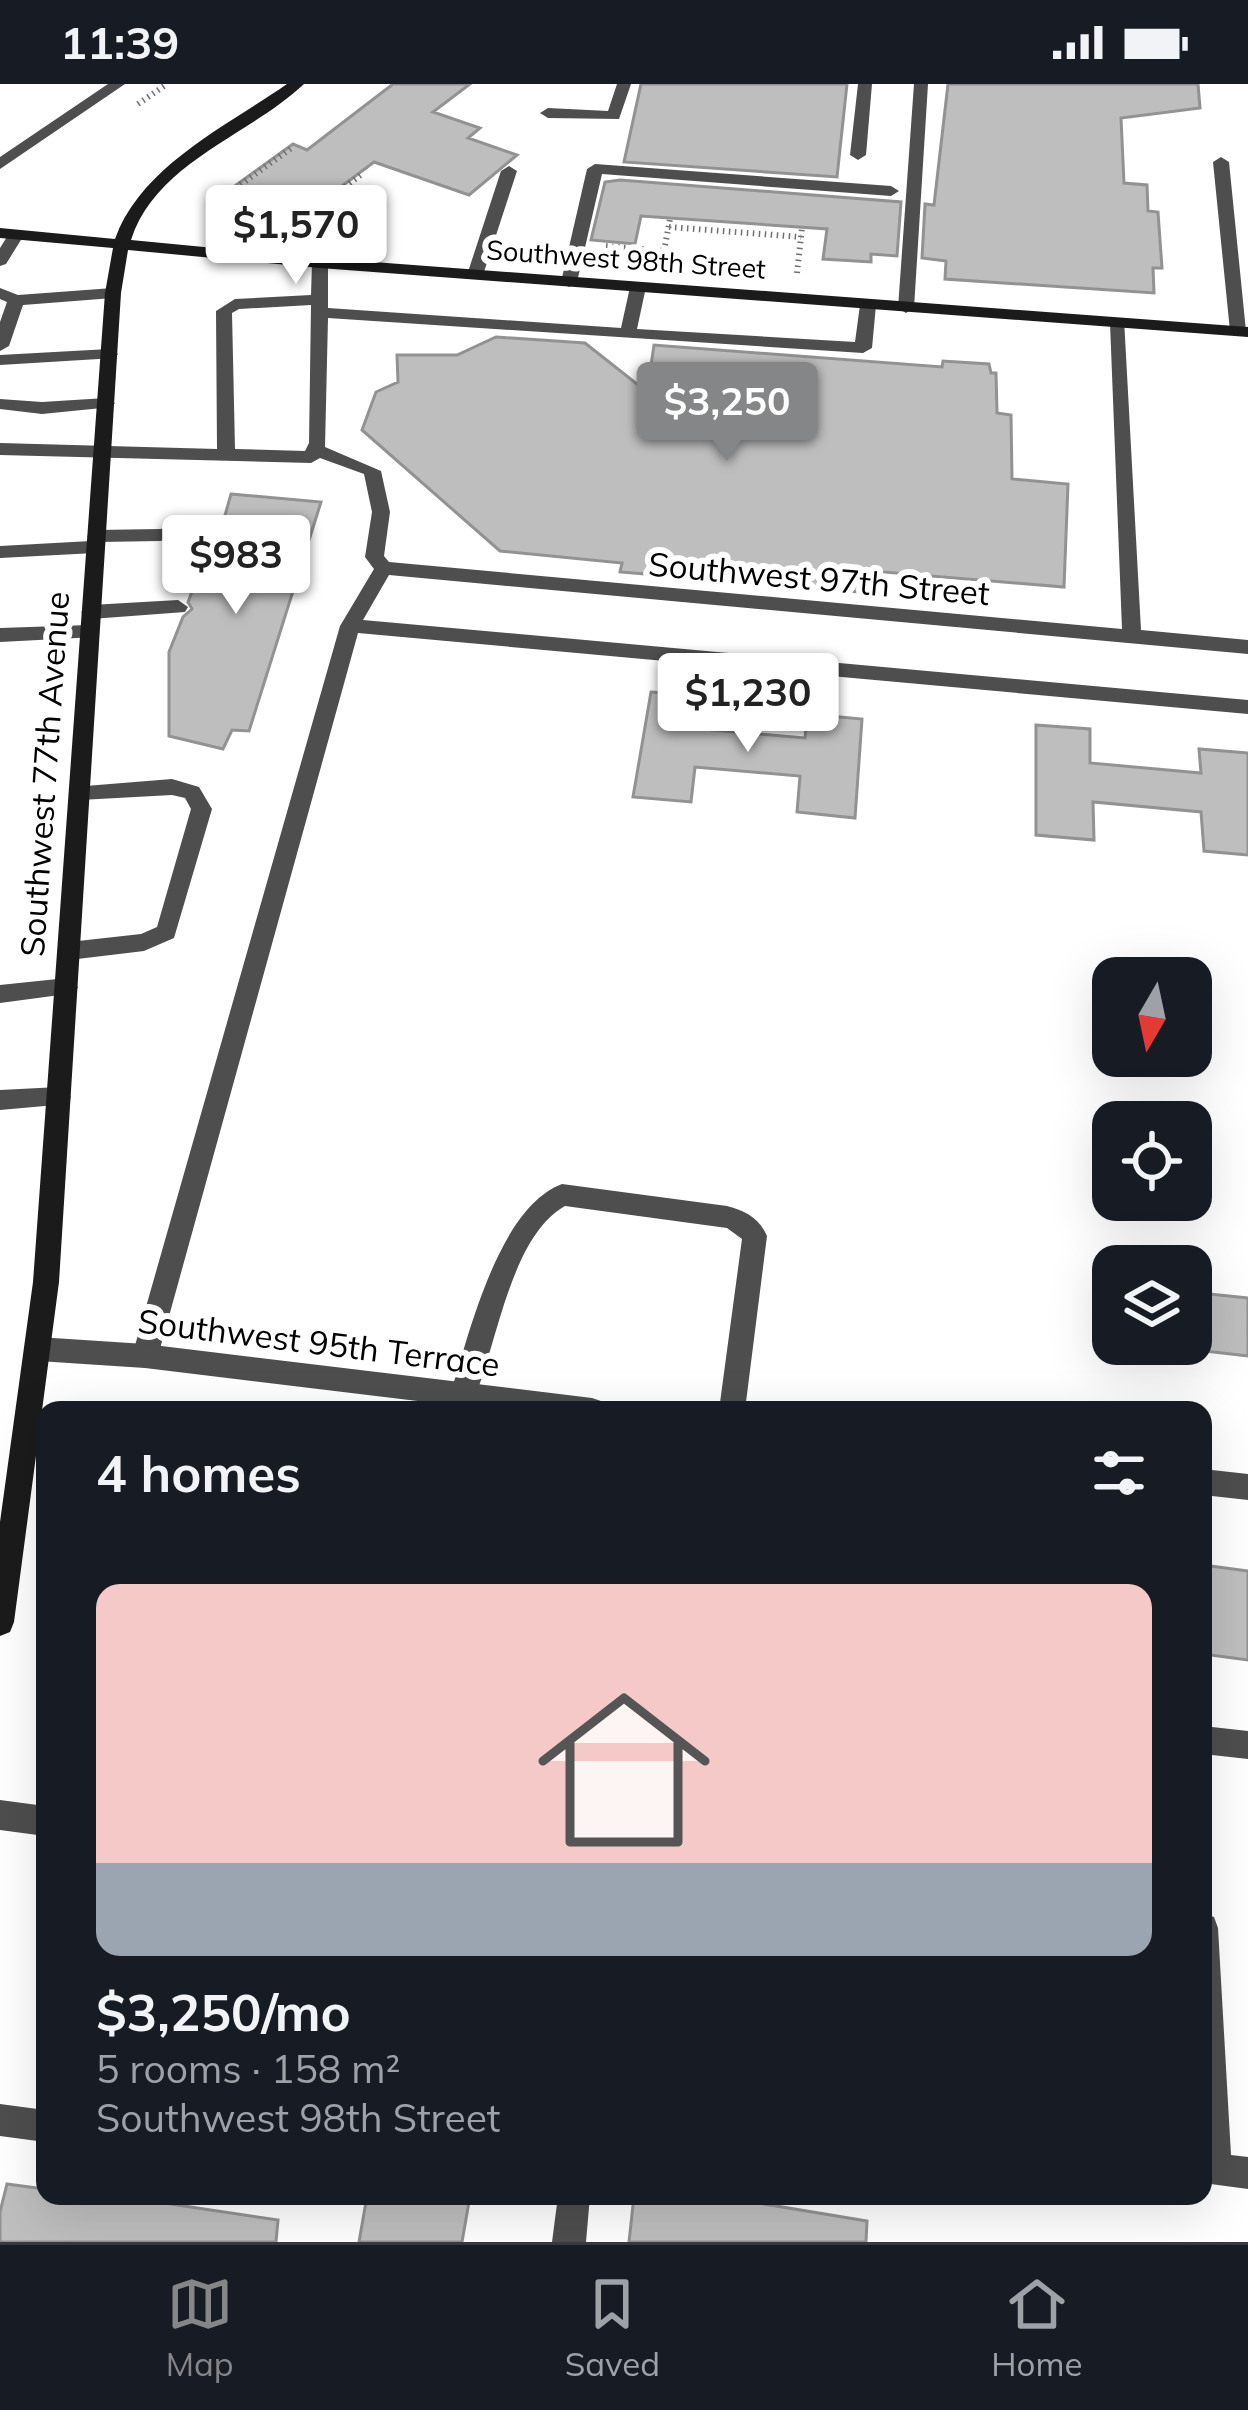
<!DOCTYPE html>
<meta charset="utf-8">
<style>
:root{--surface:#171b24;--page:#20242c;--text:#f1f3f6;--muted:#9ea1a6;--line:#363941;--accent:#858687}
body{margin:0;font-family:Mulish,sans-serif;background:var(--page);color:var(--text);height:100vh;display:flex;flex-direction:column;font-size:45px;white-space:nowrap}
*{box-sizing:border-box;margin:0}
p{font-size:39px;color:var(--muted)}
.icon{flex:none;width:66px;height:66px;fill:none;stroke:currentColor;stroke-width:2;stroke-linecap:round;stroke-linejoin:round}
.map{position:relative;flex:1;overflow:hidden}
.details{position:absolute;left:36px;top:1317px;width:1176px;height:804px;display:flex;flex-direction:column;background:var(--surface);border-radius:24px;box-shadow:0 12px 48px #0002}
.details>*{flex:none}
.needle{width:78px;rotate:189deg}
.tools{position:absolute;left:1092px;top:873px;display:grid;gap:24px}
.tools a{display:grid;place-items:center;width:120px;height:120px;border-radius:24px;background:var(--surface);box-shadow:0 12px 48px #0002;font-size:60px}
.price{position:absolute;translate:-50% -102px;padding:0 27px;border-radius:12px;background:#fff;color:#222;font-size:39px;line-height:78px;filter:drop-shadow(0 3px 6px #0008)}
.price::after{content:'';position:absolute;left:50%;top:72px;width:36px;height:27px;margin-left:-18px;background:inherit;clip-path:polygon(0 0,100% 0,50% 100%)}
.price.on{background:var(--accent);color:#fff}
ul{padding:0;list-style:none}
li{display:grid;align-content:center;gap:24px;height:636px;padding:0 60px}
li span{display:grid;place-items:center;height:372px;border-radius:24px;color:#555}
li>.icon{margin-inline-start:auto}
span .icon{width:216px;height:216px;fill:#fffc;stroke-width:1}
li b{font-size:51px}
h2{display:flex;justify-content:space-between;align-items:center;height:144px;padding:0 60px;font-size:51px}
.status{display:flex;justify-content:space-between;align-items:center;height:84px;padding:0 60px;background:var(--surface);direction:ltr}
.status svg{height:33px;fill:currentColor}
.tabs{display:flex;justify-content:space-around;align-items:center;height:168px;border-top:3px solid var(--line);background:var(--surface);font-size:33px;color:var(--muted)}
.tabs a{display:grid;justify-items:center;gap:6px}
.tabs .on{color:var(--accent)}
.map>svg:first-child{display:block}
.building{fill:#bebebe;stroke:#929292;stroke-width:3}
.lines{fill:none;stroke-linecap:round;stroke-linejoin:round}
.path{stroke:#707070;stroke-width:6;stroke-dasharray:1.5 4.5;stroke-linecap:butt}
.lane{fill:#4e4e4e;fill-rule:evenodd}
.street{fill:#4e4e4e;fill-rule:evenodd}
.secondary{fill:#1b1b1b;fill-rule:evenodd}
.labels{text-anchor:middle;dominant-baseline:central;stroke-width:12;stroke-linejoin:round;paint-order:stroke}
.far-street-label{font-size:27px;fill:#000;stroke:#fff}
.street-label{font-size:33px;fill:#000;stroke:#fff}
</style>
<div class="status"><b>11:39</b><svg viewBox="0 0 49 12"><path d="M0 12V9h3v3zM5 12V6h3v6zM10 12V3h3v9zM15 12V0h3v12zM26 1h20v11H26zM47 4h2v5h-2z"/></svg></div>
<div class="map">
<svg width="1248" height="2158" viewBox="0 0 1248 2158">
<rect width="100%" height="100%" fill="#fff"/>
<path class="building" d="M393,0H470L433,28L480,44L468,54L517,71L469,111L374,78L282,147L211,119L293,60L307,66Z
M641,0H847L837,93L624,78Z
M948,0H1198L1200,24L1121,34L1124,99L1147,101L1148,127L1158,128L1162,184H1153L1154,209L945,195L946,177L922,174L925,120L934,121Z
M620,96L901,118L897,172L871,170V178L823,175L827,145L641,132L635,160L591,156L605,98Z
M496,253L585,259L647,308L654,261L942,283L943,277L989,280L991,289H996L997,329L1011,331L1012,395L1068,400L1064,503L872,487L870,509L620,488L622,479L500,467L362,346L376,308L398,298L397,271H457Z
M231,410L321,418L249,647L232,646L223,665L169,652V568L183,533L192,525L188,518L193,505L187,494L201,485L215,451L220,449Z
M651,608L705,612L701,645L805,654L807,630L862,635L855,734L797,728L800,692L695,683L691,718L633,713Z
M1036,641L1090,645V679L1201,689L1199,665L1248,669V771L1204,767L1201,728L1093,718L1094,756L1036,751Z
M1200,1209L1248,1214V1272L1204,1267Z
M1203,1481L1248,1487V1576L1203,1570Z
M7,2100L45,2105V2112H117L278,2136L276,2158H0V2128Z
M367,2112H470L462,2158H359Z
M634,2112H716L867,2137L866,2158H629Z"/>
<g class="lines">
<path class="path" d="M138,20L167,0
M669,143L801,153
M281,144L215,119L293,63
M287,146L362,90
M606,162L664,167
M664,167L670,135
M797,189L802,144"/>
<path class="lane" d="M108,0H125L0,85V73Z
M617,0H631L619,35L548,34L540,29L548,24L608,27Z
M858,0H872L866,71L858,76L850,71Z
M595,80L891,102L899,107L891,112L602,90L577,198L569,203L561,198L587,85Z
M509,82L517,87L483,191L469,194L467,191L501,87Z
M10,148L24,151L6,180L0,182V164Z
M320,174L328,179V224L621,244L630,203L638,198L646,203L637,245L855,258L860,221L868,216L876,221L872,264L863,269L328,234L325,363L381,387L390,428L384,472L389,478L1122,545L1110,239L1124,235L1141,546L1248,556V570L389,491L363,536L1248,616V630L358,549L158,1272L154,1280L145,1284L136,1280L132,1272L340,542L374,485L365,473L372,428L364,390L320,374L311,379L0,371V359L217,365L216,227L235,215L311,211L312,179ZM311,221L309,359L305,367L235,365L232,229L239,225Z
M0,204L18,211L113,204L121,209L113,214L23,221L9,262L0,267V238L7,218L0,215Z
M109,265L118,270L115,274L0,281V271Z
M106,314L115,319L112,323L42,330L0,325V315L42,318Z
M210,436L217,438V446L160,457L100,458L104,463L95,469L0,474V462L91,457L87,452L96,446L160,445Z
M178,516L188,523L185,528L91,535L81,528L91,521Z
M89,541L99,548L96,553L0,558V544Z
M172,695L199,703L212,725L174,854L144,867L69,876L61,873L58,867L61,861L69,858L141,850L157,843L191,725L185,714L172,711L80,716L70,708L73,703Z
M67,894L78,903L75,909L0,919V901Z
M59,1003L67,1006L71,1013L67,1020L0,1026V1006Z
M562,1100L727,1122C746,1127 759,1134 767,1152L745,1326H719L742,1155L727,1144L565,1122C509,1154 497,1264 472,1320L463,1323L454,1320L450,1311C469,1251 498,1124 562,1100Z
M0,1716L45,1722V1752L0,1746Z
M0,2020L45,2026V2058L0,2052Z"/>
<path class="street" d="M914,0H928L914,224L906,229L898,224Z
M1221,73L1229,78L1246,247L1238,252L1230,247L1213,78Z
M38,1253L145,1260L592,1314L601,1317L605,1326H492L145,1284L38,1277L29,1273L25,1265L29,1257Z
M1203,1385L1248,1390V1416L1203,1411Z
M1203,1642L1248,1647V1675L1203,1670Z
M1203,1829L1214,1833L1218,1844L1231,2071L1248,2073V2105L1203,2099Z
M558,2112H590L586,2158H552Z"/>
<path class="secondary" d="M287,0H304C249,52 156,78 131,156L320,174L1248,243V253L320,184L128,166L121,209L59,1198L14,1538L10,1548L0,1552V1438L33,1198L105,209L113,164L0,154V144L115,155C141,82 227,42 287,0Z"/>
</g>
<g class="labels">
<g class="far-street-label">
<text transform="translate(626 175) rotate(4)">Southwest 98th Street</text>
</g>
<g class="street-label">
<text transform="translate(819 494) rotate(5)">Southwest 97th Street</text>
<text transform="translate(44 690) rotate(-86)">Southwest 77th Avenue</text>
<text transform="translate(319 1258) rotate(7)">Southwest 95th Terrace</text>
</g>
</g>
</svg>
<div class="tools">
<a><svg class="needle" viewBox="-14 -14 28 28"><path d="M0-13l5 13h-10z" fill="#e53935"/><path d="M0 13l5-13h-10z" fill="#9ea1a6"/></svg></a>
<a><svg class="icon" aria-label="locate" viewBox="0 0 24 24"><circle cx="12" cy="12" r="6"/><path d="M12 2v4M12 18v4M2 12h4M18 12h4"/></svg></a>
<a><svg class="icon" aria-label="layers" viewBox="0 0 24 24"><path d="M12 4l9 5-9 5-9-5zM3 14l9 5 9-5"/></svg></a>
</div>
<b class="price" style="left:296px;top:203px">$1,570</b>
<b class="price on" style="left:727px;top:380px">$3,250</b>
<b class="price" style="left:236px;top:533px">$983</b>
<b class="price" style="left:748px;top:671px">$1,230</b>
<section class="details">
<h2>4 homes<svg class="icon" aria-label="filters" viewBox="0 0 24 24"><path d="M4 7h16M4 17h16"/><circle cx="9" cy="7" r="2"/><circle cx="15" cy="17" r="2"/></svg></h2>
<ul>
<li><span style="background:linear-gradient(#f6c9c9 75%,#9aa5b1 0)"><svg class="icon" aria-label="home" viewBox="0 0 24 24"><path d="M3 11l9-7 9 7M6 9v11h12V9"/></svg></span><div><b>$3,250/mo</b><p>5 rooms · 158 m²</p><p>Southwest 98th Street</p></div></li>
</ul>
</section>
</div>
<nav class="tabs">
<a class="on"><svg class="icon" aria-label="map" viewBox="0 0 24 24"><path d="M3 6l6-2 6 2 6-2v14l-6 2-6-2-6 2zM9 4v14M15 6v14"/></svg>Map</a>
<a><svg class="icon" aria-label="saved" viewBox="0 0 24 24"><path d="M7 4h10v16l-5-4-5 4z"/></svg>Saved</a>
<a><svg class="icon" aria-label="home" viewBox="0 0 24 24"><path d="M3 11l9-7 9 7M6 9v11h12V9"/></svg>Home</a>
</nav>
